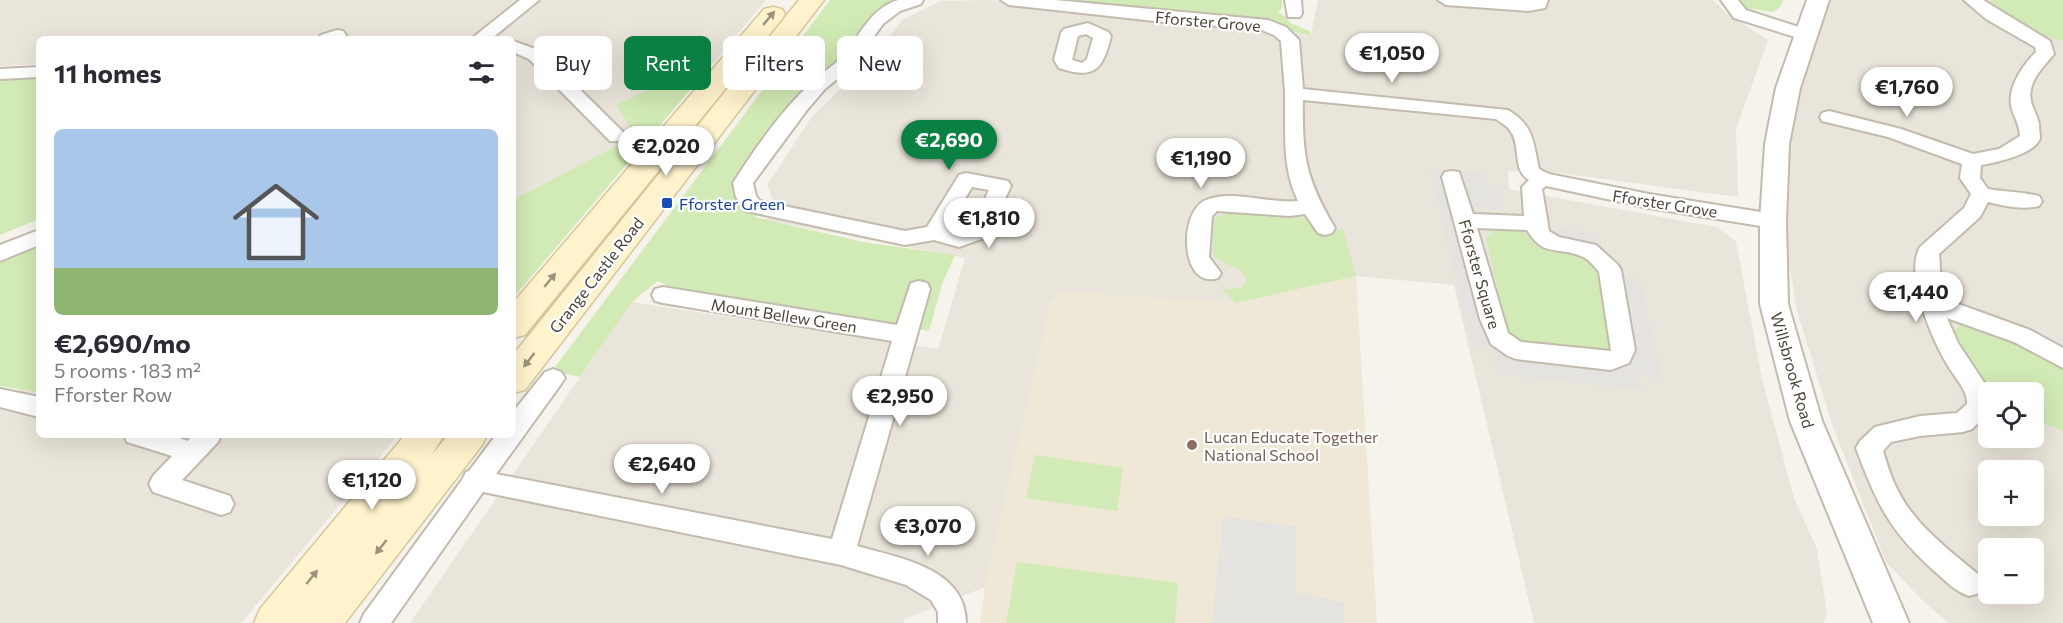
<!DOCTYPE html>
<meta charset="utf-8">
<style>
:root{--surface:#fff;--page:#f7f7f7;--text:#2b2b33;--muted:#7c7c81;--accent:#0b8043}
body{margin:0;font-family:Commissioner,sans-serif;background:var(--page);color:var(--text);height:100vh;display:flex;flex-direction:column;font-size:22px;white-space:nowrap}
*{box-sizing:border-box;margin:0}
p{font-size:20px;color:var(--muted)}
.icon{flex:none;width:33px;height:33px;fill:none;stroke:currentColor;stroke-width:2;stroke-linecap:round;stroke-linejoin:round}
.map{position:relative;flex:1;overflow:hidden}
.sheet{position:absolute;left:36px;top:36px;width:480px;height:402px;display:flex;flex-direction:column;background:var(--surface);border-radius:9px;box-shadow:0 6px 24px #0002}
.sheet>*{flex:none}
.banner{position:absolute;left:534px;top:36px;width:570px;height:54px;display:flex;gap:12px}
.tools{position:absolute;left:1978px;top:382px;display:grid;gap:12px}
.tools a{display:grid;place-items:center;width:66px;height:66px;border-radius:9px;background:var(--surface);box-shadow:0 6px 24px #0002;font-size:30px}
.price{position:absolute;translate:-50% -51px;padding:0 14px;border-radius:21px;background:#fff;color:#222;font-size:20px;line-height:39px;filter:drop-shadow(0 2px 3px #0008)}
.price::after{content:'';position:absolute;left:50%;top:36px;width:18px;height:14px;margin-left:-9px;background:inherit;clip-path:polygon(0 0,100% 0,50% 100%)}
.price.current{background:var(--accent);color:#fff}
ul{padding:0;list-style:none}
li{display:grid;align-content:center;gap:12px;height:318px;padding:0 18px}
li span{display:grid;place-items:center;height:186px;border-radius:9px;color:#555}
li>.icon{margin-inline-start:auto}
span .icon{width:108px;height:108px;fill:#fffc;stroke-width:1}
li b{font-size:26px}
h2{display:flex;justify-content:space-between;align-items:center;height:72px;padding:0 18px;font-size:26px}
.tag{padding:0 21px;border-radius:9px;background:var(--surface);box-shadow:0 6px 24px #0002;font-size:21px;line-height:54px}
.tag.current{background:var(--accent);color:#fff}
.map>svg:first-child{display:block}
.residential{fill:#eae5da;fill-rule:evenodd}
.education{fill:#efe8d6}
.green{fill:#d2eab5}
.parking{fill:#e5e3e0}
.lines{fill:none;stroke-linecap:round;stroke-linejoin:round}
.minor-casing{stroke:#c2bbae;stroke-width:4}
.tertiary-casing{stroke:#c2bbae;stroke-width:4}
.secondary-casing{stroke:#d6c79b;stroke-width:3}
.minor{fill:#fff;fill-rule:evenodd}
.tertiary{fill:#fff;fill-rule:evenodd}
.secondary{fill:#fff3cd;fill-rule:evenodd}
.oneway{fill:#9c937c}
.transit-dot{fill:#1a4fb4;stroke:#fff;stroke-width:2}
.education-dot{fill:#8d6e63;stroke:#fff;stroke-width:2}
.labels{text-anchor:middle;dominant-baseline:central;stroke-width:4.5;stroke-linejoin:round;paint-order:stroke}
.street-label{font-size:16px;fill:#4b4439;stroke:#fff}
.transit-label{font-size:16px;fill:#164399;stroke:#fff;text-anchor:start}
.education-label{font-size:16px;fill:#785e54;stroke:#fff;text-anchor:start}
</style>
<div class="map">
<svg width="2063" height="623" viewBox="0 0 2063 623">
<rect width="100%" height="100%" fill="#f6f3ec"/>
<path class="residential" d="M0,0H766L695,84L677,78L616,104L635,136L513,200V39H39V64L0,66Z
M987,0L1311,35L1318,0H1713L1727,14L1768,40L1736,129L1738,197L1559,173L1508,171L1509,189L1716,227L1736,241L1762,379L1794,498L1817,549L1827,613L1823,623H1534L1454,285L1356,276L1236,303L1061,293L1051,304L985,587L905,619L904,623H410L632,302L938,349L965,258L766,220L775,205L767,185L811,118L838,91L873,66L886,41L902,20L941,1Z
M1830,0H2063V623H1949L1924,602L1886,562L1833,427L1797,311L1782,219L1781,147ZM1989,393H2034V438H1989ZM1989,471H2034V516H1989ZM1989,549H2034V594H1989Z
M20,389L39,392V435H398L241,623H0V398L5,399Z"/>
<path class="education" d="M1356,276L1377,623H980L985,587L1051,304L1061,292L1236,303Z"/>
<path class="green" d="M830,0H903L893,4L870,19L848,53L795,99L739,176L749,210L758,215L754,217L863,242L955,255L942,284L929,331L680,292L658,281L632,302L580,377L552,371Z
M1068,0H1282V8L1278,12L1286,17L1290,23L1310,31L1311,35L1297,33L1268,20Z
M1740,0H1783L1780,7L1773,12L1746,8Z
M1990,0H2063V41C2036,36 2010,17 1990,0Z
M39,77V219L0,235V80Z
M677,78L695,84L513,298V200L635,136L616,104Z
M1227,213C1248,213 1295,209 1311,223C1314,226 1317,231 1320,234L1343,229L1356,276L1236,303L1222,290L1241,288L1247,280L1241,271L1214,257L1212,235L1215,218Z
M1504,228L1524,232L1548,251L1583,255L1600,270L1615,351L1607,354L1523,345L1515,340L1506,327L1486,238L1491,233Z
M39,244V392L0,386V263Z
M1960,325C1996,327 2031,352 2063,368V431L2034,419V393H1989L1965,357L1953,332Z
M1035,455L1123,468L1117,511L1026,498Z
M1017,562L1178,583L1175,623H1006Z"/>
<path class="parking" d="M1429,169L1485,174L1488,185L1500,187L1504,210L1461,206L1499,338L1611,361L1610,270L1563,246L1557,227L1600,235L1602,247L1614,260L1622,275L1641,280L1662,380L1637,374L1643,390L1496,374L1493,347L1472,346Z
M1223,516L1296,527V592L1344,603L1345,623H1212Z"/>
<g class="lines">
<g class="minor-casing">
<path id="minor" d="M520,0H539L491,39H471Z
M898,0H923L921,4L900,11L883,24L851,68L825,89L807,110L753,183L756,196L760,201L905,231L927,227L959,175L966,173L1008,181L1011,186L987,237L959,247L934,240L905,245L746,211L736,197L733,183C755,148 782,110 813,81C820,74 830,68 838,61C859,40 867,10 898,0ZM972,187L989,190L972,227L958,232L947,229Z
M1001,0H1055L1268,20L1286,27L1299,40L1303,89L1508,110C1534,126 1533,141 1539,169L1549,174L1649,194L1773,214L1780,216L1783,221L1780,226L1773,228L1649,208L1546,186L1542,189L1549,231L1559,237L1596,245L1618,265L1621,270L1635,350L1629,363L1611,370L1516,359L1508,356L1491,344L1480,319L1442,177L1445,172L1452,171L1459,172L1473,214L1524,216L1522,187L1529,180C1512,170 1521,146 1511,132C1508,126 1501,123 1496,119L1303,100C1302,157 1306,179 1335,228L1332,233L1325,235L1318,233L1305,214L1290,216L1217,211L1212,216L1209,257L1221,273L1218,278C1180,290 1178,211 1206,200C1231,189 1270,204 1298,201C1281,166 1286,130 1285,92C1284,75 1282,58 1281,41L1274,35L1259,29L1164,22L1009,5ZM1477,228L1527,230C1544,258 1557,246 1581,256C1589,259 1594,266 1599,272L1611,351L1521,342L1508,333Z
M1285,0H1301L1302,13L1300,17H1288Z
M1438,0H1548L1545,8L1528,11L1446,5Z
M1721,0H1738L1746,10L1811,31L1814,35L1811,39L1805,40L1734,18Z
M1964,0H1983L2050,41L2054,54C2046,64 2034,75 2031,89C2028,104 2036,110 2039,124C2039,128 2040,135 2040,138C2036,154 1994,163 1981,165L1980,178L1988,189C2005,192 2023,192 2039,196L2042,201L2039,206C2022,210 2004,206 1988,202L1980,217L1939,254L1942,298L2030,330L2063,348V368L2014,342L1947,318L1958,343L1991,393H1989V412L1972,429L1963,432L1920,436L1891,442L1883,451C1887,464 1891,478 1898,491C1915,525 1950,551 1979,575L1983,584L1979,593L1969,596C1954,591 1944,579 1932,569C1889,530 1876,502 1856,448L1860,441L1875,427L1920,416L1957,413L1967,404C1968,390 1954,377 1947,364C1932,339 1904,275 1920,247L1964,208L1971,194L1960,178L1962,164L1888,137L1822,121L1820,117L1822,113L1829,111L1901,129L1973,154L1999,149L2020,136C2019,121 2012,115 2011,104C2008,87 2024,63 2036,52L2035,47L1986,19Z
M1088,23L1108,32L1111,36C1103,70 1094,80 1059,68L1054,60L1061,33L1064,29ZM1086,34L1093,38L1087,59L1082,63L1072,60L1078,36Z
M337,30L343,31L346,35L343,39H318L321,35Z
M513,41L541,51L624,133L627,137L624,141H610L529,59L513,52Z
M39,67V77L0,79V69Z
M39,230V245L0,261V245Z
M919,281L927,283L930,289L857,546C899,558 966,568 966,623H938V612L931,600L906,585L841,565L483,492L391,623H360L364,614L462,480L466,472L469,471L496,435H513V412L545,372L553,369L561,372L565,378L561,384L496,474L832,539L892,341L663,303L655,301L652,295L655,289L663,287L897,325L911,283Z
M0,389L39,397V417L0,407Z
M124,435H169L188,441L193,435H221L218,442L182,480L230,496L234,504L230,512L221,515L153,492L149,484L153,476L172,456L127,442Z"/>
</g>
<g class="tertiary-casing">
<path id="tertiary" d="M1807,0H1829L1800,88L1789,144L1786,221L1788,304L1822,421L1909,623H1873L1790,421L1760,304V221L1765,144L1776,88Z"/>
</g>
<g class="secondary-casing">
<path id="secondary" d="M799,0H824L525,390L513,393V355Z
M773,7L782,9L785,14L782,19L525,335L513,338V303L764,9Z
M405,435H444L431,456L448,435H487L482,445L345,623H254L260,609Z"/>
</g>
<use href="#minor" class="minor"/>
<use href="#tertiary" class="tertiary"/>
<use href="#secondary" class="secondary"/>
</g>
<defs><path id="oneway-solid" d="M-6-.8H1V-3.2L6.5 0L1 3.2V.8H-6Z" transform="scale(1.5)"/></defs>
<g class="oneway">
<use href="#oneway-solid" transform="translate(769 18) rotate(-50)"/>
<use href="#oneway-solid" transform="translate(550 280) rotate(-51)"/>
<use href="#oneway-solid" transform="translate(529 360) rotate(128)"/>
<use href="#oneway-solid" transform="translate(381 547) rotate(128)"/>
<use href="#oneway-solid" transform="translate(312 577) rotate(-51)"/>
</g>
<rect class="transit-dot" x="661" y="197" width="12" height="12" rx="3"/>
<circle class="education-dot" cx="1192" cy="445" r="6"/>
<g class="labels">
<g class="street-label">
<text transform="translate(1208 21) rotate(5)">Fforster Grove</text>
<text transform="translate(1665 203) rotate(9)">Fforster Grove</text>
<text transform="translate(1480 274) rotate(74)">Fforster Square</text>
<text transform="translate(596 275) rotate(-52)">Grange Castle Road</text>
<text transform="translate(784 315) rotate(9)">Mount Bellew Green</text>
<text transform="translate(1793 370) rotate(74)">Willsbrook Road</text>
</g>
<g class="transit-label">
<text x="679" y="203">Fforster Green</text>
</g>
<g class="education-label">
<text x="1204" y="436">Lucan Educate Together<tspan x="1204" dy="18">National School</tspan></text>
</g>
</g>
</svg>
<div class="tools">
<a><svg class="icon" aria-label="locate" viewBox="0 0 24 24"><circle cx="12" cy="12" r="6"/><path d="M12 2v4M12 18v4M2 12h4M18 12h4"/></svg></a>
<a>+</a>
<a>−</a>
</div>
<b class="price" style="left:1392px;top:84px">€1,050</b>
<b class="price" style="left:1907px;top:118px">€1,760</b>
<b class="price current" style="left:949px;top:171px">€2,690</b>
<b class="price" style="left:666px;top:177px">€2,020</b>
<b class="price" style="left:1201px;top:189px">€1,190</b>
<b class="price" style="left:989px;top:249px">€1,810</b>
<b class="price" style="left:1916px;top:323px">€1,440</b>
<b class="price" style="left:900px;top:427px">€2,950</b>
<b class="price" style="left:662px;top:495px">€2,640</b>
<b class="price" style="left:372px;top:511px">€1,120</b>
<b class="price" style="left:928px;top:557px">€3,070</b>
<div class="banner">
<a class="tag">Buy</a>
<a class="tag current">Rent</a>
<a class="tag">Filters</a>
<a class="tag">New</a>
</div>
<section class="sheet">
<h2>11 homes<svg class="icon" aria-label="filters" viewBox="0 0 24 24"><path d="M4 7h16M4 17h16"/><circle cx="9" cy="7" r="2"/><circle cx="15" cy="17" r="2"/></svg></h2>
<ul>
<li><span style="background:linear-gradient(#a9c7e8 75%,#8fb573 0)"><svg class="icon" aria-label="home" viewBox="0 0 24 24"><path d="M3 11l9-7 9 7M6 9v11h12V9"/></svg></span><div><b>€2,690/mo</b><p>5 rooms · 183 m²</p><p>Fforster Row</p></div></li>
</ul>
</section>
</div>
